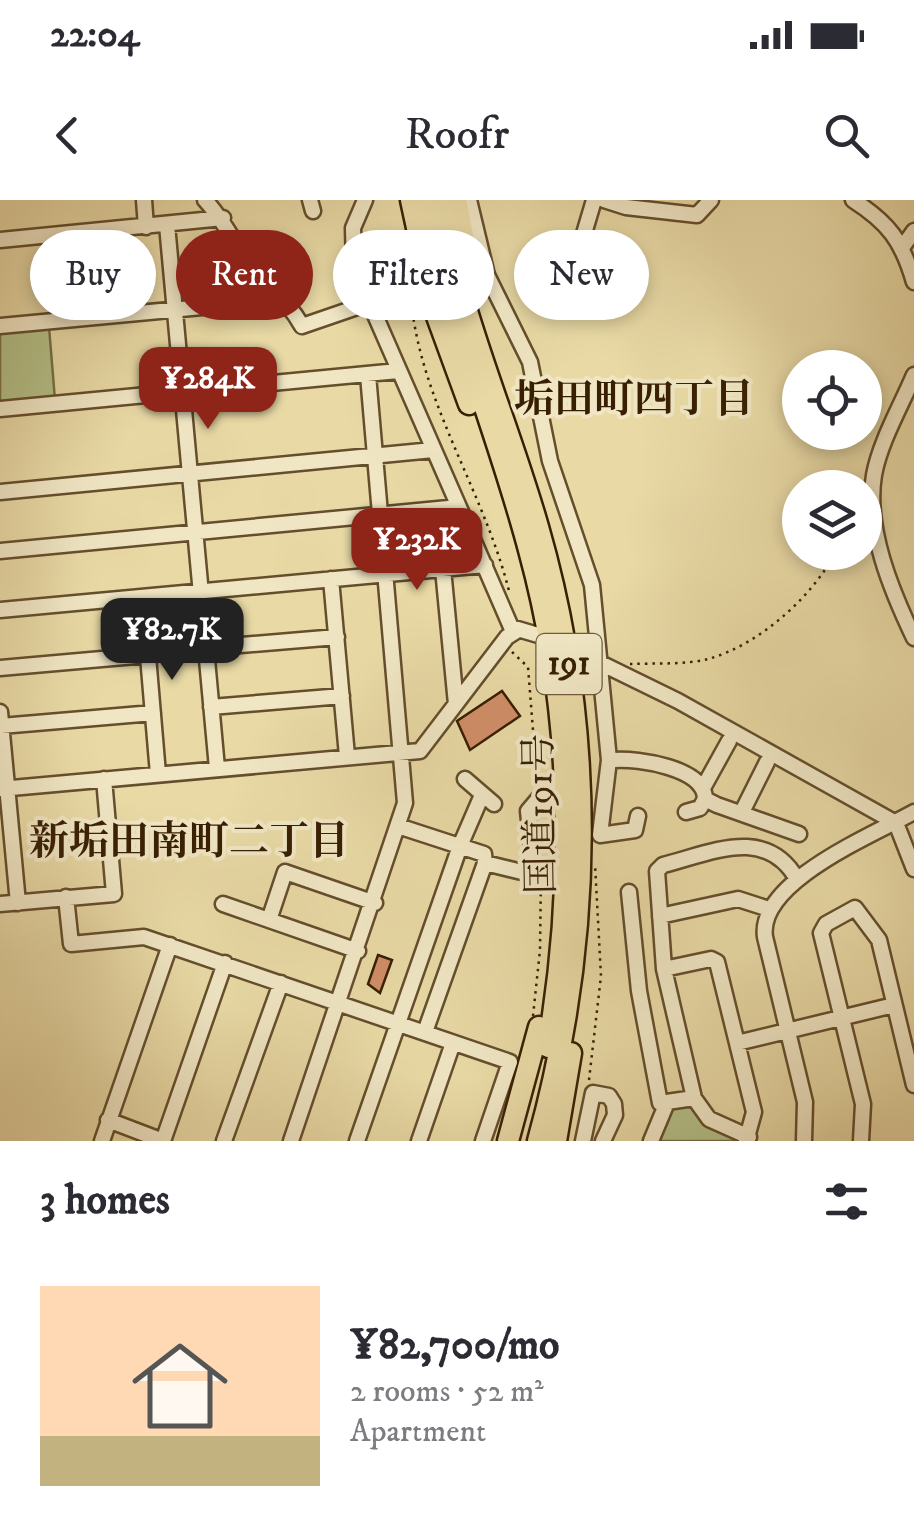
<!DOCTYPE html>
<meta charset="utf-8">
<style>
:root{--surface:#fff;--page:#f7f7f7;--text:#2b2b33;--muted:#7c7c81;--accent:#8f2418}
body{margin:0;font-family:"IM FELL DW Pica","Noto Serif JP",serif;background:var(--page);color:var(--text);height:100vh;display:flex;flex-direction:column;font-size:38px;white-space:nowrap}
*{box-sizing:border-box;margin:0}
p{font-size:32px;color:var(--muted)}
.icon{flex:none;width:55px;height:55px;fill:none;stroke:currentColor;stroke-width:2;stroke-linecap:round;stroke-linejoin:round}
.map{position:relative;height:941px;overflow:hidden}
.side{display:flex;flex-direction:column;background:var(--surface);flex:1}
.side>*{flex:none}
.guide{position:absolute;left:30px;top:30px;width:855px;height:90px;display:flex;gap:20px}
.controls{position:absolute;left:782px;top:150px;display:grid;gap:20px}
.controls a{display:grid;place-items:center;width:100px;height:100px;border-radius:50%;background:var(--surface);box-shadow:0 5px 15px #0003;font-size:50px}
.price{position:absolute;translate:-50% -85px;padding:0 22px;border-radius:20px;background:var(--accent);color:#fff;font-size:32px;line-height:65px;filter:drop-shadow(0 2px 5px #0008)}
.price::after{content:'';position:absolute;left:50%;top:60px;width:30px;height:22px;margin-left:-15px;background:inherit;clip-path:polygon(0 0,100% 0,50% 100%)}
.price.on{background:#222;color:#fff}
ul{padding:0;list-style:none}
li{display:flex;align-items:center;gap:30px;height:250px;padding:0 40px}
li span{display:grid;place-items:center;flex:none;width:280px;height:200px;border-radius:0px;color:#555}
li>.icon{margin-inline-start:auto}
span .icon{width:120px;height:120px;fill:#fffc;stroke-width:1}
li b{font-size:42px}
h2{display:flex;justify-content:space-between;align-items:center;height:120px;padding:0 40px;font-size:42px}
.chip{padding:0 35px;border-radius:45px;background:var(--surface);box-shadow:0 5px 15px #0003;font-size:35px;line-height:90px}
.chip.on{background:var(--accent);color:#fff}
.status{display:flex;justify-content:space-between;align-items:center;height:70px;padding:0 50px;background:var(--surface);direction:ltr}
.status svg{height:28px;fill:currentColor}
header{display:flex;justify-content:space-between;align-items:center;height:130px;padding:0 40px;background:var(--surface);font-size:45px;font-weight:600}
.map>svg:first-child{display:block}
.green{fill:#b4bf87;stroke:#766f45;stroke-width:2.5}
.building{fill:#d08e67;stroke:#381f03;stroke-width:2.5}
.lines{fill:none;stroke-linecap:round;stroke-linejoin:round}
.minor-casing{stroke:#644e2c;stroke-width:19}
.highway-casing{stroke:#381f03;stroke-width:25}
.path{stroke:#381f03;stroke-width:2.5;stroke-dasharray:2.5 5;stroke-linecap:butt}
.minor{stroke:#f0e6c4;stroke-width:14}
.highway{stroke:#e8d9a5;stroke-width:20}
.labels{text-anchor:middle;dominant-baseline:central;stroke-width:8;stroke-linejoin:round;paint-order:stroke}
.shield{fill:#f0e6c4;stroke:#6f5b3d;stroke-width:2.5}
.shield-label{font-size:35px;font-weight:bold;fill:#381f03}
.street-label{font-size:38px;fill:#381f03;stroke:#f0e6c4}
.neighbourhood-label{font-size:40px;font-weight:bold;fill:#381f03;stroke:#f0e6c4}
</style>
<div class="status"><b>22:04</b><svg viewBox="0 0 49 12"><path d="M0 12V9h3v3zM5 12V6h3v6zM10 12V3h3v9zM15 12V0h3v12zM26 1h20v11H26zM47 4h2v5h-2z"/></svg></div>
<header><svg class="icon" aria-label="back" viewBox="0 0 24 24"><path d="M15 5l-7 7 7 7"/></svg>Roofr<svg class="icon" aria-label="search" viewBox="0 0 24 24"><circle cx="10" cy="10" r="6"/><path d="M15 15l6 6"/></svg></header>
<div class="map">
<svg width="914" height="941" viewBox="0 0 914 941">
<rect width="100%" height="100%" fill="#e8d9a5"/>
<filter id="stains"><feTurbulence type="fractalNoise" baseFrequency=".002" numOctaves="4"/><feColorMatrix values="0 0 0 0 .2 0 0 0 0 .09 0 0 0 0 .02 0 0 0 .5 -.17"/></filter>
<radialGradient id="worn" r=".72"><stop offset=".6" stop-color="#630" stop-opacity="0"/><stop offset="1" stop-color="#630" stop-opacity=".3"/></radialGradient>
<path class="green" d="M49,127L55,200L0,205V132Z
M687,904L736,937L737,941H654L667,910Z"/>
<path class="building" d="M502,491L520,516L470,550L457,521Z
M378,755L392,760L380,793L368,784Z"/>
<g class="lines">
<g class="minor-casing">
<path id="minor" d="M144,0L146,27
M205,0C224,20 234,44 251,65C269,87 288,101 302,126L369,103
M310,0L313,11
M365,0L353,28L354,67L459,307
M469,0L487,75L530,162L550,261L592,385L609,560L600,635L635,630L638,616
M604,0L626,7L697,15L711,0
M853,0C889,23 902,41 914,82
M167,25L217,568
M0,40L223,18
M904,45L914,31
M572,74L594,0
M0,126L287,99
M914,175C901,206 880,242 874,275C865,328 892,392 914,438
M0,209L398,171
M0,292L433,250
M0,351L459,307L511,427L538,435
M443,369L456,504
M331,379L347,556
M143,397L158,574
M0,410L485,365
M205,448L337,437
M584,455L678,501L896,623L914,669
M0,468L147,455
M211,507L342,496
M0,512L18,703
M1,526L153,513
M614,560C638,558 705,568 705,599L717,605L799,634
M465,579L494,604
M703,588L729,541
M0,589L420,551L507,437L518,430
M686,612L700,608L705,599
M742,612L767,562
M401,627L484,654L485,663L526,673L533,659L528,611L550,585
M629,692L639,791L660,903L694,898
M66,697L71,744L144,737L510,862L483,941
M0,704L114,694L104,579
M223,704L358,751
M660,716L738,699L769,709
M269,720L285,672L375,703
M664,769L711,759L717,762L754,912L746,941
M425,832L485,663
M737,843L894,805
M108,920L163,941
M749,937L709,919L694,898L664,769L657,671L663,665C711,653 766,625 797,679
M102,941L170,745
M163,941L225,763
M224,941L281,783
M291,941L405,603L368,175
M357,941L460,646L482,595
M419,941L453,843
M583,941L593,893L609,896L614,904L615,915L603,941
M651,941L666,905
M804,941L805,902L765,737C757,682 873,635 914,612
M861,941L863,904L821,733L826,724L855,708L879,740L914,885"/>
</g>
<g class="highway-casing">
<path id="highway" d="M411,0L435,111L469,204
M427,0C449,121 498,232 529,350C573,510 576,683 548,847
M441,0C458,112 507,218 538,327C596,528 594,740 538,941
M456,0L472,81
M508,941L539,827
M556,941L571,853"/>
</g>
<path class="path" d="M410,67C407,184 481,280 509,391
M512,452L528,467L537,581
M630,464C654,463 685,465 708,459C759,445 811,398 836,352
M533,816L540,750L541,669
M589,880L601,776L595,664"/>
<use href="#minor" class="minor"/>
<use href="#highway" class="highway"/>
</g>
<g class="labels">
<rect class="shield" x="536.5" y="434" width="65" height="60" rx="8"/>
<g class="shield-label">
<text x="569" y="464">191</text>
</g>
<g class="street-label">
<text transform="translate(541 614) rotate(-91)">国道191号</text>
</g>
<g class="neighbourhood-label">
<text x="634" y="201">垢田町四丁目</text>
<text x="189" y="643">新垢田南町二丁目</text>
</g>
</g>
<rect width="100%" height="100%" filter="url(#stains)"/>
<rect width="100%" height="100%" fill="url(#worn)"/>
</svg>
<div class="controls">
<a><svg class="icon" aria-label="locate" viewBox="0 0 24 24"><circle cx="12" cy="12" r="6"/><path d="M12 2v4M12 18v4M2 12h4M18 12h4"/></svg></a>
<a><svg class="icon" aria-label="layers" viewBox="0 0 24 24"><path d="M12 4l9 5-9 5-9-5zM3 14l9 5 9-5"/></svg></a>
</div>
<b class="price" style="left:208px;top:232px">¥284K</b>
<b class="price" style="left:417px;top:393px">¥232K</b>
<b class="price on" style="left:172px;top:483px">¥82.7K</b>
<div class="guide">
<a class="chip">Buy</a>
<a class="chip on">Rent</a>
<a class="chip">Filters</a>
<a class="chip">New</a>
</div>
</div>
<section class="side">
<h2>3 homes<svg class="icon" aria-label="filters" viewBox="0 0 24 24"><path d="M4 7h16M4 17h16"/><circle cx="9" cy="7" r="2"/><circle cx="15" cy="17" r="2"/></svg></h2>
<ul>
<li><span style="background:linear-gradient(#ffd9b3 75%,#c2b280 0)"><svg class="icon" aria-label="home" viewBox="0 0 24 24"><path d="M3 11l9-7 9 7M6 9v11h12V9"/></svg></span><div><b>¥82,700/mo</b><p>2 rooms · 52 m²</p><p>Apartment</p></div></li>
</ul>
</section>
